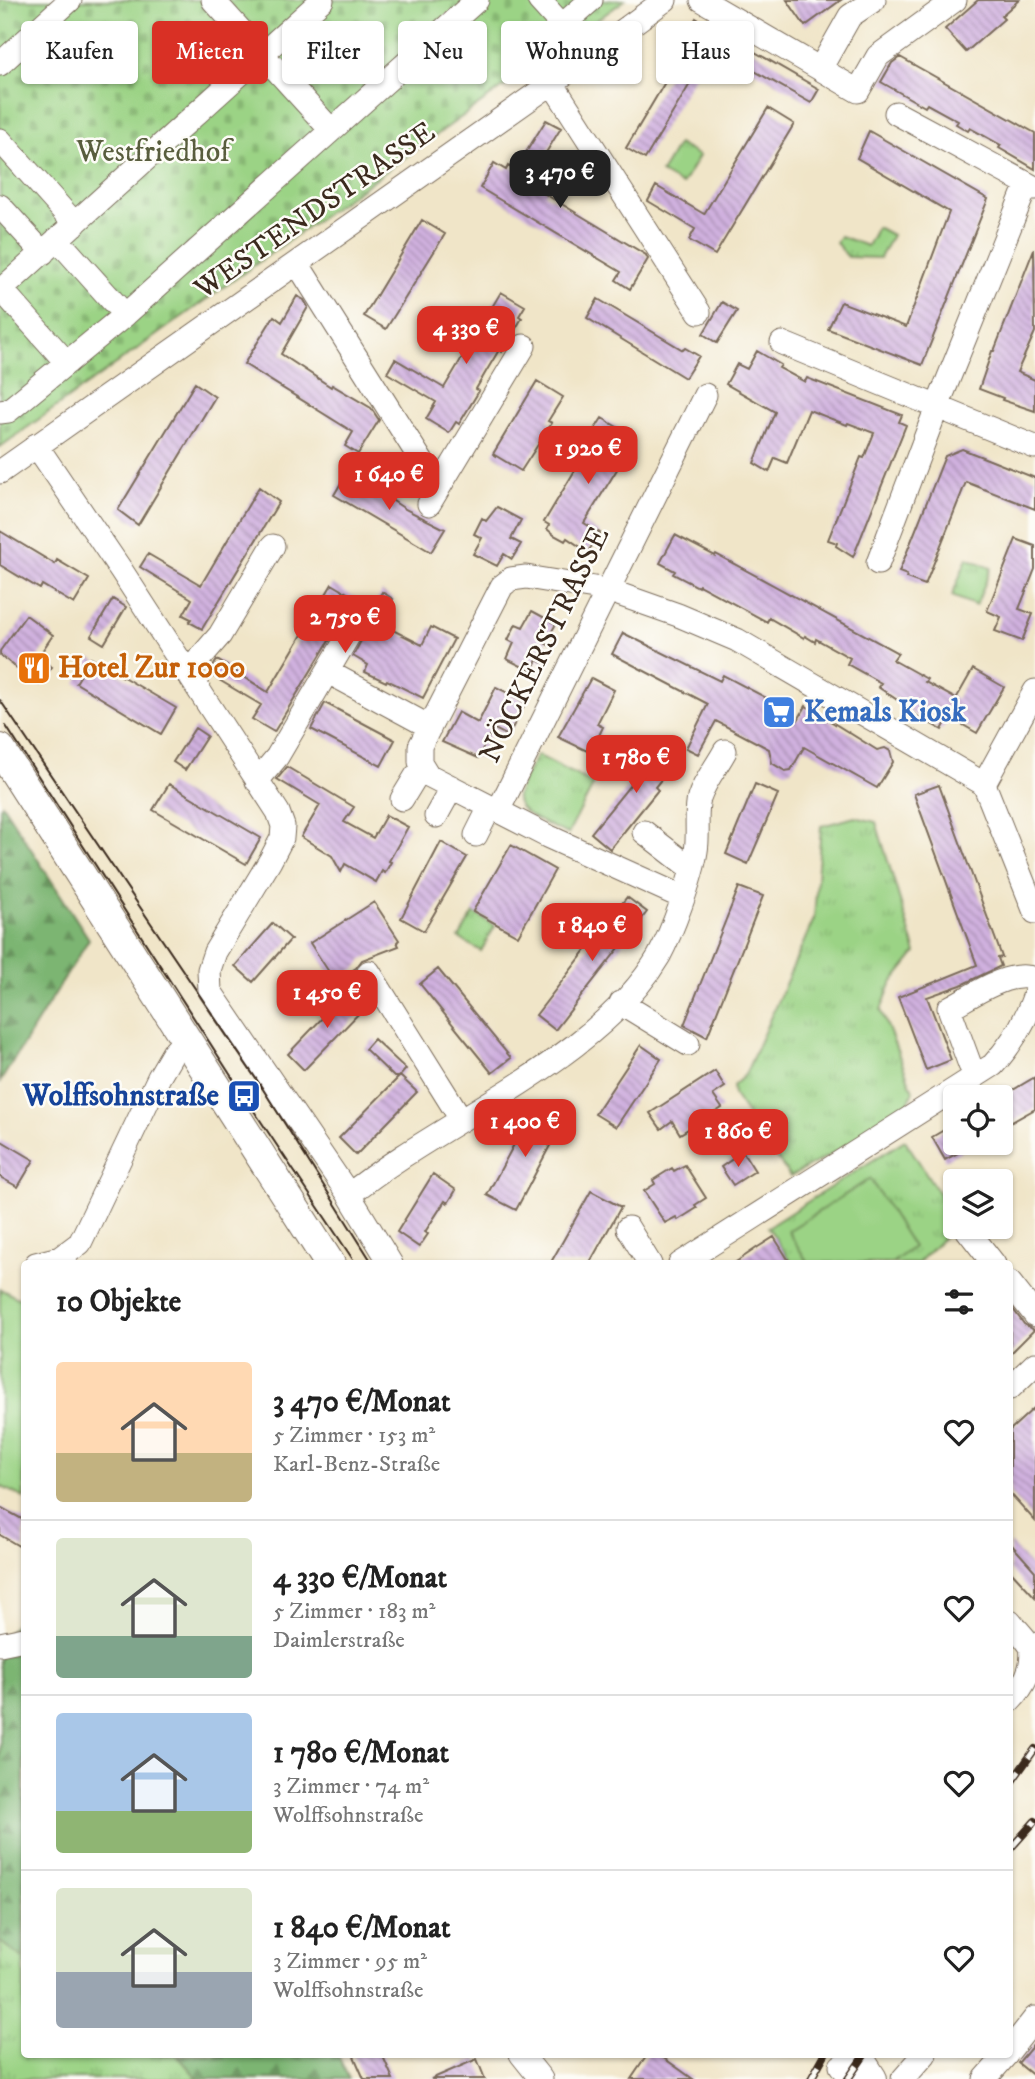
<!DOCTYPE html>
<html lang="de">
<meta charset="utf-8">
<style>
:root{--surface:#fff;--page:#f6f6f6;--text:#222;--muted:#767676;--line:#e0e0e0;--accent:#d93025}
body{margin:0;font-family:"IM FELL DW Pica",serif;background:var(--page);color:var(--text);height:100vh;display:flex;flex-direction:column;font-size:26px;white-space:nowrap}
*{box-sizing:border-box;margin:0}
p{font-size:23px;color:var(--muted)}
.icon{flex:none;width:38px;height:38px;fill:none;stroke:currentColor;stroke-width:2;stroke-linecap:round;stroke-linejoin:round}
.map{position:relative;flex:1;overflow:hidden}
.sheet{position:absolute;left:21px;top:1260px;width:992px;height:798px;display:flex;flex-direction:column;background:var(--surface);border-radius:7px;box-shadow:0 2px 5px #0004}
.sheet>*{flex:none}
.guide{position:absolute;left:21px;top:21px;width:994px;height:63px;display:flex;gap:14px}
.fabs{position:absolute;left:943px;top:1085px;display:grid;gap:14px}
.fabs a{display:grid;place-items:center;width:70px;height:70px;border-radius:7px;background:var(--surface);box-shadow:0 2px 5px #0004;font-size:35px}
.price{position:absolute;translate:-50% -60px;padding:0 16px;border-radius:14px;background:var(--accent);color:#fff;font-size:23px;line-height:46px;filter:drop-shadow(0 2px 4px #0008)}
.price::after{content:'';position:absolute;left:50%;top:42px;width:21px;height:16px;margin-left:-10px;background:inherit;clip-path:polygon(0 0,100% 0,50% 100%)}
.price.current{background:#222;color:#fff}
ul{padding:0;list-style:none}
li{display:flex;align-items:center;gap:21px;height:175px;padding:0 35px}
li+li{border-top:2px solid var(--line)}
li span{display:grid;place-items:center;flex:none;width:196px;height:140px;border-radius:7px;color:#555}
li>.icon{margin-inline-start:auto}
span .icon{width:84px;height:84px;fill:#fffc;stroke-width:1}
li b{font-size:30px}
h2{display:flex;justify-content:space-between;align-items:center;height:84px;padding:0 35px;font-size:30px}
.chip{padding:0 24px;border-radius:7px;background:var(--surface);box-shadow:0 2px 5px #0004;font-size:24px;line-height:63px}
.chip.current{background:var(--accent);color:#fff}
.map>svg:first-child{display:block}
.forest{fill:url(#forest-firs);stroke:#5c7048;stroke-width:2}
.cemetery{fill:url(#cemetery-stones);stroke:#6b7e52;stroke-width:2}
.park{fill:url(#park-tufts);stroke:#6b7e52;stroke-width:2}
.pitch{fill:#9bd385;stroke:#6b7e52;stroke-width:2}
.building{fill:url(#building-back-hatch)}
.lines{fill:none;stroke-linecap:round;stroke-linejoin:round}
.minor-casing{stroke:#7a6b5a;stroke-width:25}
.major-casing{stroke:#7a6b5a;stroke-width:32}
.minor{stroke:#fff;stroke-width:23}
.major{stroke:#fff;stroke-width:30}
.tram{stroke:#3b2a1e;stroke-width:2}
.rail-casing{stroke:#3b2a1e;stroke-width:8}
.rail{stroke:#fdfcf7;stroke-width:5;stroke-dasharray:16;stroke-linecap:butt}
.labels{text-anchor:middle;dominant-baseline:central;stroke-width:5;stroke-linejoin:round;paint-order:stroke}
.park-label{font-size:30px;fill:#585d3d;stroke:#fdfcf7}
.street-label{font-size:30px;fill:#3b2a1e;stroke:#fdfcf7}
.food-label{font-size:30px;font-weight:bold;fill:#c56008;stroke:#fdfcf7;text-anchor:start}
.shop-label{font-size:30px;font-weight:bold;fill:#366cbe;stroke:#fdfcf7;text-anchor:start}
.transit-label{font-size:30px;font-weight:bold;fill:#164399;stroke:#fdfcf7;text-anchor:end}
</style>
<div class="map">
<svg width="1035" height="2079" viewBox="0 0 1035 2079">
<defs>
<pattern id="forest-firs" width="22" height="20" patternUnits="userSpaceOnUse" patternTransform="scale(1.75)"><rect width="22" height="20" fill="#7cb572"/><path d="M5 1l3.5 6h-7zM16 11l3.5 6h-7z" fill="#67935d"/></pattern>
<pattern id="cemetery-stones" width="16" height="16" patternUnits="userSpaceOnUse" patternTransform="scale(1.75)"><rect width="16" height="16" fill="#9bd385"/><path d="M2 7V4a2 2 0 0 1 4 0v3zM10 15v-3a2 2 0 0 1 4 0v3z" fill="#86b572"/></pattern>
<pattern id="park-tufts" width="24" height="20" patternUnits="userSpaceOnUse" patternTransform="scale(1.75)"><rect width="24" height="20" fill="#9bd385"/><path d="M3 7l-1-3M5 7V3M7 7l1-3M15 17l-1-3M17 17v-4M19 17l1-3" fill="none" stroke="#86b572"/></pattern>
<pattern id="building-back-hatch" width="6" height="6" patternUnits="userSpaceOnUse" patternTransform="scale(1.75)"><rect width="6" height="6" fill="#d0b1df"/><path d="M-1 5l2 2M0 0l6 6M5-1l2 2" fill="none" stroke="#aa90b4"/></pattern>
</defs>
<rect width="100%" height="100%" fill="#fdfcf7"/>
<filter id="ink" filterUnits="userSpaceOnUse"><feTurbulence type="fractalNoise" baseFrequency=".0143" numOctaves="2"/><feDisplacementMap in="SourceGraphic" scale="14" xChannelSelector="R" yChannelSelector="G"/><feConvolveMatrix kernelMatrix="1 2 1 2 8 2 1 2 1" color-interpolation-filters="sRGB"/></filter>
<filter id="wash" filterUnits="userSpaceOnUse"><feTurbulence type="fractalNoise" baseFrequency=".00686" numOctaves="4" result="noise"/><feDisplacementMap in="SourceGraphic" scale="28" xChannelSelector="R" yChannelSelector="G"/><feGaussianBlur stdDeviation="1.57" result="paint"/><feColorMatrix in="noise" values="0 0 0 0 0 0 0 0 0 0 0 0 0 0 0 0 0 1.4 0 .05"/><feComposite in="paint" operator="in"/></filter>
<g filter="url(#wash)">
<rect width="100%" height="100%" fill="#f0e5c8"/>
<path class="forest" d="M2,804L89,939L0,1082V808Z
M22,1616L24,1617V1959L0,1942V1642Z
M177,2055H338L349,2079H198Z"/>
<path class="cemetery" d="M0,0H625L0,447Z"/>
<path class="park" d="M678,144L699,156L682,185L661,173Z
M877,227L892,235L880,258L848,257L836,243L840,236L867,246Z
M967,558L991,568L976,606L952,596Z
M537,755L594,784L568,834C555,828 513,813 517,796C520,782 531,767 537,755Z
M855,817L876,822L916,953L891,984L881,1010L913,1091L904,1114L790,1177L734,1095L733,1086L745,1075L814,919L821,826Z
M474,913L495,926L481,951L459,938Z
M905,1140L938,1192L955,1226L917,1264L791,1263L768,1227Z
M0,1942L24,1959V2054L177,2055L198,2079H0Z"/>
<path class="pitch" d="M870,1179L913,1247L892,1263H808L788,1231Z
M0,1289L24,1301V1498L0,1486Z"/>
<g id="blocks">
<path class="building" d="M787,0H841L805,26Z
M978,0H1019L1001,16L1004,19L966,52L945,29Z
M696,18L819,89L811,103L712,47L645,159L626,148L693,35L688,33Z
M900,57L1035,133V169L999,148L1001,145L970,128L968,131L956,124L958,121L927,104L925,107L881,82L892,63Z
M768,108L794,124L715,255L689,240L695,229L648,201L656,186L704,214Z
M546,120L561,128L530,179L548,189L545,194L646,255L648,259L630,289L616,280L621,272L480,188L494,163L506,170L508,166L515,170Z
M869,131L988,199L922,365L828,329L841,302L906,327L949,212L857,158Z
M422,220L445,234L386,329L364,316Z
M1034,249L1035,332L1017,372L1035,380V411L1002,400L1003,398L979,389L992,351H994Z
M501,292L525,306L519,316L522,318L502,352L499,350L487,370L476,389L479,391L459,424L456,422L449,433L426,419L436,402L387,373L395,359L444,388Z
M297,296L304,300L308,307L281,354L331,387L332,385L371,408L379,420L358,454L345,446L353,432L244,364L274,316L282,322Z
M598,299L683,350L685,348L699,356L685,378L587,318Z
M722,302L737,311L717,343L703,334Z
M757,351L781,365L779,368L805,382L807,378L902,415L899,422L906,425L853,557L836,546L837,543L828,540L861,457L864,458L874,433L848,423L847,425L809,410L787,463L775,458L769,472L754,463L775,412L726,384L737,364L747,369Z
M537,381L563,397L548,421L552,423L521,471L493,454Z
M195,383L215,397L138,525L118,510Z
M602,418L629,434L625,441L632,445L584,523L600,533L588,552L567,538L565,541L554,535L547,529L549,525L544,522L598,432L595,429Z
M962,449L1035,478V509L966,482L925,585L906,578L907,575L899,572L945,456Z
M348,471L405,509L445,529L431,552L334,495Z
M259,487L279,502L202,629L189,622L191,619L183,615L192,599L140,567L148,554L201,585Z
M497,507L521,520L511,539L521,544L512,559L504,554L497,566L473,554L482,538L474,534L482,518L486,521Z
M0,531L55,564L57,560L89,579L74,604L42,585L40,589L0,565Z
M675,535L715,556L716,554L898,653L893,660L927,679L925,682L956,699L973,669L1004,687L977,733L949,717L942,730L908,711L909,708L878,687L881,683L847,664L850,658L816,639L815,642L805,636L804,638L769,618L767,622L699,585L698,587L673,574L675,571L660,563Z
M1016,539L1035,546V569L1019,609L1033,614L1022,641L995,631L1001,617L987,611Z
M332,584L373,608L382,592L393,599L379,623L422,645L431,627L454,639L423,698L387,680L386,682L365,672L368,665L353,656L362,639V627L356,621H344L338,626L274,732L252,719L261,705L209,674L217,660L268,692Z
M113,599L126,607L104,644L91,636Z
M532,611L556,624L545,643L554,648L545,664L537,660L531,671L507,659L514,643L508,640L516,624L523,627Z
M26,615L53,635L38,657L52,667L39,685L0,655V651Z
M623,633L720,681L723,675L778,704L775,708L798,720L806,706L877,750L885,748L890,751L893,762L877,788L804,747L791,770L785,771L772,763L769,749L716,721L698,754L686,748L708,704L612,654Z
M91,658L176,708L161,734L76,683Z
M591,678L614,690L597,724L603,727L595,744L591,742L587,751L558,737Z
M496,687L526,702L508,736L493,728L478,758L442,742L458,712L478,723Z
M325,703L395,740L381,766L311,729Z
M195,728L207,736L185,770L173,762Z
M662,740L681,755L655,787L658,790L610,849L591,833L639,774L636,771Z
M287,767L354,807L344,822L373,838L386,815L408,827L389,861L391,862L385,873L382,871L376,882L345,864L341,872L332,856L301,837L320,805L277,779Z
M169,784L261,838L246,864L153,810Z
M755,784L778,794L748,864L726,854Z
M939,785L1002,957L998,958L1001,966L961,985L927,997L951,1060L926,1070L898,997L977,965L914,794Z
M441,842L467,857L424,931L401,918Z
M511,845L555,870L518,936L473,911Z
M739,887L763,896L707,1037L684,1025Z
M627,897L647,912L555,1030L536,1015Z
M374,902L399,940L397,942L399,946L362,960L356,968L335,981L310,943Z
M273,923L291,939L253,982L235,966Z
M438,969L511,1058L492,1073L420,984Z
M349,990L366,1006L304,1070L288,1054Z
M374,1039L406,1069L399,1077H394L365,1049Z
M641,1045L661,1059L616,1127L595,1114Z
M715,1071L725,1087L713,1095L722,1108L680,1134L672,1121L661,1129L650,1113Z
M400,1076L417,1092L356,1155L339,1138Z
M1035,1077V1109L1001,1128V1097Z
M534,1107L562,1123L516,1210L487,1195Z
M956,1123V1143H976L945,1160L932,1137Z
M0,1140L34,1160L18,1187L0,1177Z
M743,1152L755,1171L733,1185L721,1167Z
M685,1165L706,1198L695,1205L697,1208L678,1220L676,1217L665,1223L644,1191L655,1184L653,1180L672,1168L674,1171Z
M433,1174L456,1190L448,1203L445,1201L425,1232L428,1234L419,1247L397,1232Z
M591,1191L621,1207L589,1264H550Z
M774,1237L791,1264H733L758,1247Z
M1010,1305L1024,1324L1034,1330L1010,1354Z
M1035,1407V1521L1010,1493V1430Z
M0,1507L24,1520V1549L0,1535Z
M1010,1543L1035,1571V1597L1010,1570Z
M1035,2043V2077L1018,2063Z
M353,2054H382L393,2079H364Z
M648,2054H658L693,2079H631Z
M477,2059L485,2079H431Z"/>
</g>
</g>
<g filter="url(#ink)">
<use href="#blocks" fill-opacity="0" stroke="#7a6b5a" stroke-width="2"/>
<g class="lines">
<g class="minor-casing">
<path id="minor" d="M213,0L331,130
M539,0L559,22H566L591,0
M702,0L858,91L878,56L955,0
M0,64L70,0
M820,69L850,16L874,0
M552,83L699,312
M896,113L1035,188
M0,140L75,224
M0,206L43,253
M57,239L125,315L477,0
M297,263L426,468L442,482
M1,289L67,363
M0,291L322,0
M782,343L1035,447
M0,412L8,411L125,315
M36,445L121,570L278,812L283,826L282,838L270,861L215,952L209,970L210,991L349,1195L391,1264
M0,472L552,83L665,0
M429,504L524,346
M878,563L937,407L1027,184
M328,672L430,727
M187,673L220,635L273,546
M257,781L277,757L350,633
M984,784L1035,691
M402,799L416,776L424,769
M498,811L705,395
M436,816L452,787
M644,832L684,863L692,866
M476,835L490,807
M682,897L547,836L428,775L420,762V746L502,586L511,579L526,577L607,590L678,615L737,640L984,784L1035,912
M369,972L461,1119
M621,1003L688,1044
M977,1075L970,1065L949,1008C972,996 1009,969 1035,979
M349,1195C442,1119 598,1060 659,956C672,932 692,878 696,851C699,834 695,814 699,798C704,782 717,766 725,751
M965,1227L994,1264
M628,1228L650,1264
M36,1264L60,1258L80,1243L159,1077L173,1053L187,1038
M680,1264L993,1065C1012,1044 1026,1021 1035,994
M1010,1283L1035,1315
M1010,1388L1035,1364
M1010,1621C1016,1629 1026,1638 1031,1647C1035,1667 1023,1688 1010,1701
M0,1644L24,1639
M1010,2050L1035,2018
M521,2054L541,2079
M841,2066L854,2079
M903,2079L925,2054
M985,2079L1007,2054"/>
</g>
<g class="major-casing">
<path id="major" d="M0,749L330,1264
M856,2054L872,2079"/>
</g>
<use href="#minor" class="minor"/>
<use href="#major" class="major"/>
<path class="tram" d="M0,700L261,1086L373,1264
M6,726L244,1096L356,1264"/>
<g class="rail-casing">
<path id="rail" d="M1010,1784L1035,1749
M1010,1849L1035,1821
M811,2079L825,2054
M848,2079L865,2054"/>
</g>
<use href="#rail" class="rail"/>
</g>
</g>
<defs>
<g id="restaurant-square" transform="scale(1.75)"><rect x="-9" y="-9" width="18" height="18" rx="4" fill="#e8710a" stroke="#fdfcf7"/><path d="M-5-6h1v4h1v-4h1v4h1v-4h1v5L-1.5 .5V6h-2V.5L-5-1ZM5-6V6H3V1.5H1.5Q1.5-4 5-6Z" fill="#fff"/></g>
<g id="supermarket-square" transform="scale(1.75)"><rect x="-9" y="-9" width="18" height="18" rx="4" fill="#3f7fe0" stroke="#fdfcf7"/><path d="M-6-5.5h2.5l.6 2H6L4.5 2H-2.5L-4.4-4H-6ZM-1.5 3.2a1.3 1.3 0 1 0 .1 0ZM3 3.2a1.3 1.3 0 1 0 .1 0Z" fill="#fff"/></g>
<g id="bus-square" transform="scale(1.75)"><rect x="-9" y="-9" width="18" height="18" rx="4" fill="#1a4fb4" stroke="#fdfcf7"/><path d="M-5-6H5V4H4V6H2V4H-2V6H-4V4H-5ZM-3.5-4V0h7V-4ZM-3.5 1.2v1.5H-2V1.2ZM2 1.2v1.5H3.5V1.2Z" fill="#fff"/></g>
</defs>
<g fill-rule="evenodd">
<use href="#restaurant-square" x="34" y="668"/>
<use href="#supermarket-square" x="779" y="712"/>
<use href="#bus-square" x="244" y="1096"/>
</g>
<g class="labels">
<g class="park-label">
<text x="153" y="152">Westfriedhof</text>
</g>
<g class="street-label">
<text transform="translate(315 211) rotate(-35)">WESTENDSTRASSE</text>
<text transform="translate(545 645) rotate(-64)">NÖCKERSTRASSE</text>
</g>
<g class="food-label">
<text x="58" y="668">Hotel Zur 1000</text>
</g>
<g class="shop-label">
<text x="804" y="712">Kemals Kiosk</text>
</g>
<g class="transit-label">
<text x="219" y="1096">Wolffsohnstraße</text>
</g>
</g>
</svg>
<div class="fabs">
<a><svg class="icon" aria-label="locate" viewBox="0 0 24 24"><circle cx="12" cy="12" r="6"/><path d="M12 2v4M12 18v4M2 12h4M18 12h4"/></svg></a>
<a><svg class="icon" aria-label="layers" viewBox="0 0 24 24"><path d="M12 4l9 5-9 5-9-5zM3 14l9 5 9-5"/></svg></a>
</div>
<b class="price current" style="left:560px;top:210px">3 470 €</b>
<b class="price" style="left:466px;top:366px">4 330 €</b>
<b class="price" style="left:588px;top:486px">1 920 €</b>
<b class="price" style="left:389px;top:512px">1 640 €</b>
<b class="price" style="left:345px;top:655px">2 750 €</b>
<b class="price" style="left:636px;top:795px">1 780 €</b>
<b class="price" style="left:592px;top:963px">1 840 €</b>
<b class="price" style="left:327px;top:1030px">1 450 €</b>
<b class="price" style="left:525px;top:1159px">1 400 €</b>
<b class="price" style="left:738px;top:1169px">1 860 €</b>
<div class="guide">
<a class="chip">Kaufen</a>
<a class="chip current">Mieten</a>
<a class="chip">Filter</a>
<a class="chip">Neu</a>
<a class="chip">Wohnung</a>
<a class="chip">Haus</a>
</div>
<section class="sheet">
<h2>10 Objekte<svg class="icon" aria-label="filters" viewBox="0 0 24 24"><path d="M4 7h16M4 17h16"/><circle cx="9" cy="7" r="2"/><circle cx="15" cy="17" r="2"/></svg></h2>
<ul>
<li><span style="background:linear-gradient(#ffd9b3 65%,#c2b280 0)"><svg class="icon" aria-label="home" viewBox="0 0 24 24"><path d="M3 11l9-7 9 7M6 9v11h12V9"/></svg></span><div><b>3 470 €/Monat</b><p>5 Zimmer · 153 m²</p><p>Karl-Benz-Straße</p></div><svg class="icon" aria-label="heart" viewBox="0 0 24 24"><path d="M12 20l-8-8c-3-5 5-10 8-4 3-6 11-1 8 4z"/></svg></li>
<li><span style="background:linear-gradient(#dfe7d0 70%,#7fa58c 0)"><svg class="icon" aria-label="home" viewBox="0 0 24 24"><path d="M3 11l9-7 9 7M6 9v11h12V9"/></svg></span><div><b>4 330 €/Monat</b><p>5 Zimmer · 183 m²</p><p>Daimlerstraße</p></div><svg class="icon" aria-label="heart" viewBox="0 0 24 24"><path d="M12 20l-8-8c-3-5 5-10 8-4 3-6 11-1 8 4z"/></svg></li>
<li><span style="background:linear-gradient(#a9c7e8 70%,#8fb573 0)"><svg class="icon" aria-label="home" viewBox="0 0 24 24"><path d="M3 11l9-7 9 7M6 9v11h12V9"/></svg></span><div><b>1 780 €/Monat</b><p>3 Zimmer · 74 m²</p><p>Wolffsohnstraße</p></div><svg class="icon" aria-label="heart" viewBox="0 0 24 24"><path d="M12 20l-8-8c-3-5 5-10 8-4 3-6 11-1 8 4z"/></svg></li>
<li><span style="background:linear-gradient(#dfe7d0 60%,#9aa5b1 0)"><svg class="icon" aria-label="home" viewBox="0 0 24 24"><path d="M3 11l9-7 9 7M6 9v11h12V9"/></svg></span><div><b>1 840 €/Monat</b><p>3 Zimmer · 95 m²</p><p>Wolffsohnstraße</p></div><svg class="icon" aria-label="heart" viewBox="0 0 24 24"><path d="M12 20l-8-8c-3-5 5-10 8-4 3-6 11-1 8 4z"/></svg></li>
</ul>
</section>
</div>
